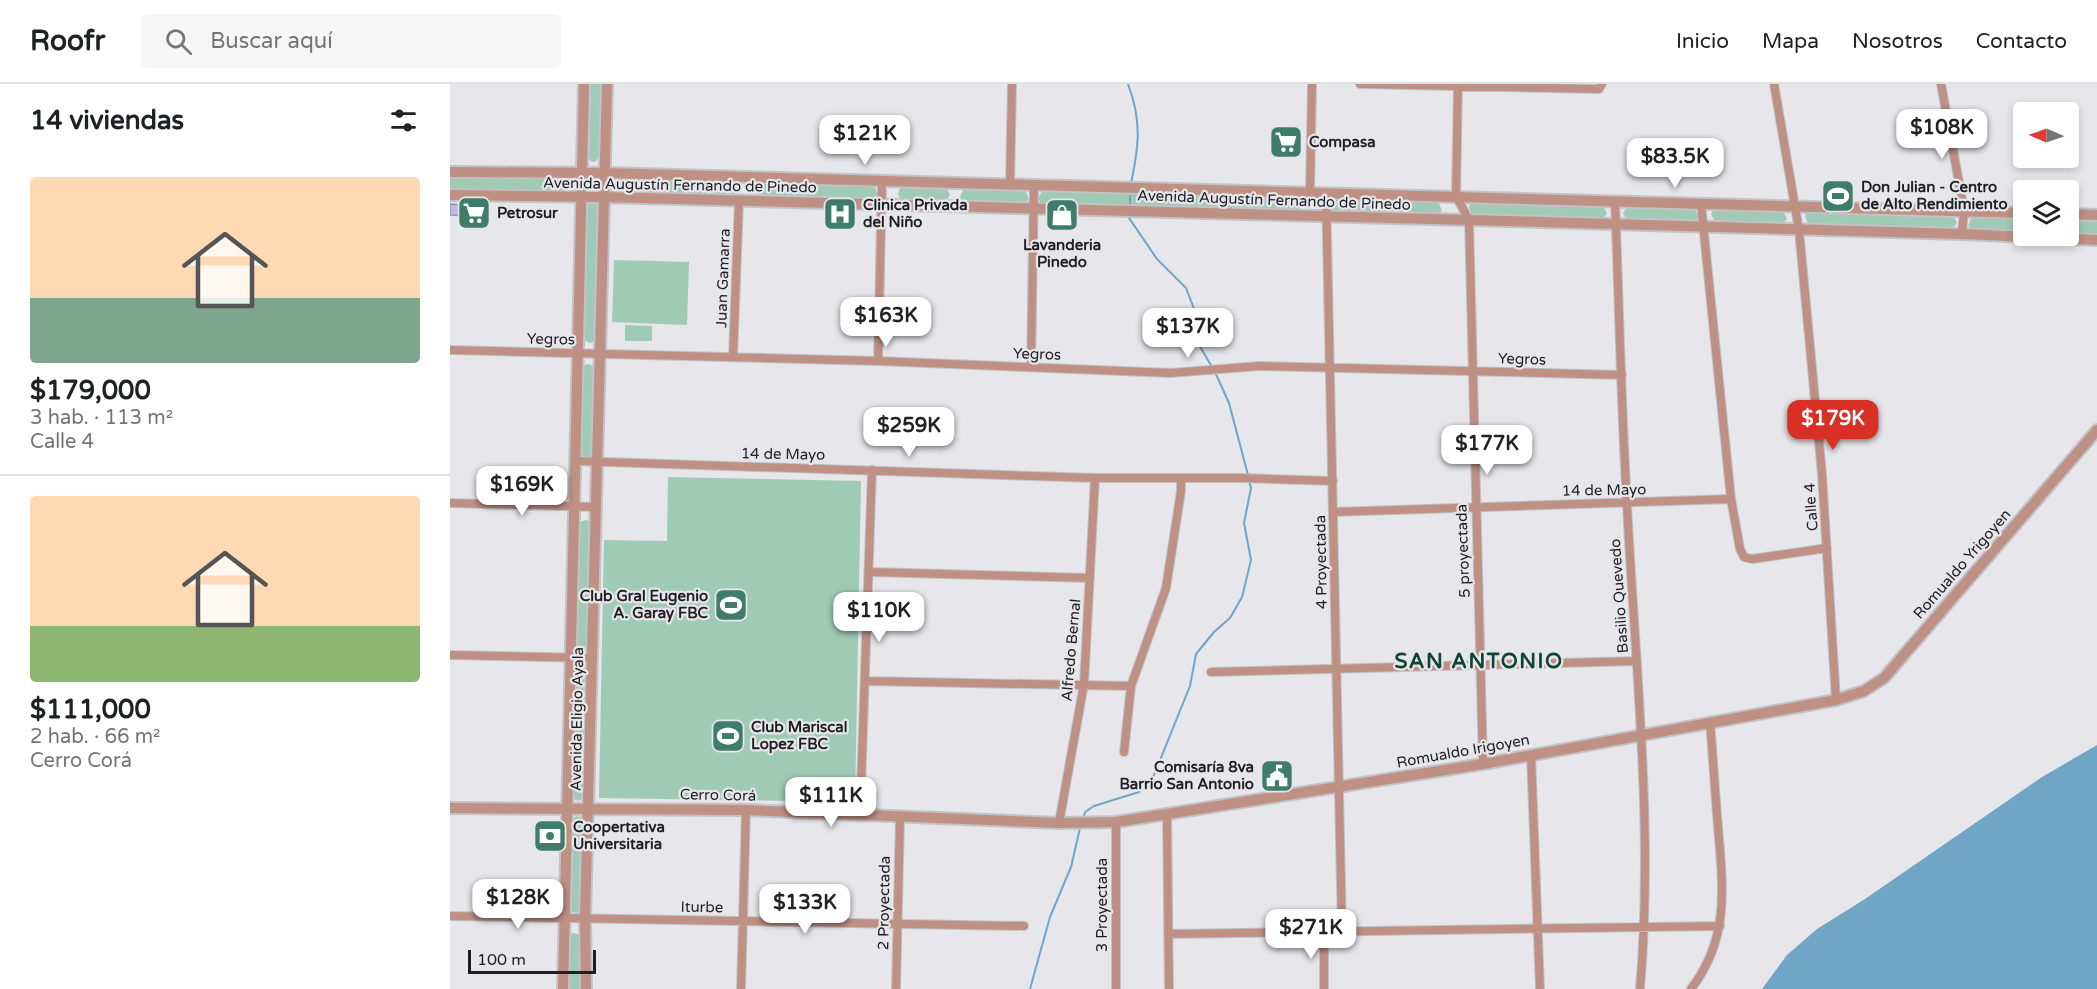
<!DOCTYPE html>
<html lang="es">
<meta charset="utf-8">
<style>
:root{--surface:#fff;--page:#f6f6f6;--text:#202124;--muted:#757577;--line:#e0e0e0;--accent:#d93025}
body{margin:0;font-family:"Varela Round",sans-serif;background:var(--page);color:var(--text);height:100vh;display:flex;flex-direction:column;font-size:22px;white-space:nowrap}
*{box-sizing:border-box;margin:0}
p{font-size:20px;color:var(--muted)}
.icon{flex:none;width:33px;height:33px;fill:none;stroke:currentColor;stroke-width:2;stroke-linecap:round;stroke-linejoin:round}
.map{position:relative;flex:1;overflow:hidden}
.details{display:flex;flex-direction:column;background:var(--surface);width:450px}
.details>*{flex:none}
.needle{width:39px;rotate:272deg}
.tools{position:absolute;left:1563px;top:18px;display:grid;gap:12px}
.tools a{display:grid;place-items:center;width:66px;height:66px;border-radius:6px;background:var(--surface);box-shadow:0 3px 9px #0003;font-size:30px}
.scale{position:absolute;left:18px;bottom:15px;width:128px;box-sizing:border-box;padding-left:6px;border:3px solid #1f1f21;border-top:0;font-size:16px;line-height:21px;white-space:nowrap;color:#1f1f21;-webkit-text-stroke:4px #e6e6eb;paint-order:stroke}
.price{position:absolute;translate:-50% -51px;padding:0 14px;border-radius:12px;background:#fff;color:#222;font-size:20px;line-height:39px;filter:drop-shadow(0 2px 3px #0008)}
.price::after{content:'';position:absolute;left:50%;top:36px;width:18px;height:14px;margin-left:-9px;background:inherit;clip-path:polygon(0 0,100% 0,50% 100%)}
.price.on{background:var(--accent);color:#fff}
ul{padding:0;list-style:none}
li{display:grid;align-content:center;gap:12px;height:318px;padding:0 30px}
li+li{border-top:2px solid var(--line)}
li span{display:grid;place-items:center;height:186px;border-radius:6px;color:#555}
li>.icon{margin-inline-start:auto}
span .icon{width:108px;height:108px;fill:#fffc;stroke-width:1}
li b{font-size:26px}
h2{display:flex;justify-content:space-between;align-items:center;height:72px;padding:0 30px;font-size:26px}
header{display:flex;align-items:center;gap:36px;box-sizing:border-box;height:84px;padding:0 30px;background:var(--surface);border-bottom:2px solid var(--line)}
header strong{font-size:28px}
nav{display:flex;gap:33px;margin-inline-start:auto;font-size:21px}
.search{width:420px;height:54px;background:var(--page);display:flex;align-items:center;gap:15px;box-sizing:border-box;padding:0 21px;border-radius:6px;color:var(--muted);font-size:22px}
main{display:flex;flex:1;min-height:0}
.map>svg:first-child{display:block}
.green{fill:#9fcab5}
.water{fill:#70a5c6}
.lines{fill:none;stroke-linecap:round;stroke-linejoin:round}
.stream{stroke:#70a5c6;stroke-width:2}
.building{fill:#b8b9ee;stroke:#98989c;stroke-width:1.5}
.minor-casing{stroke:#c2c2c7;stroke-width:10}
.tertiary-casing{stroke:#c2c2c7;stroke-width:14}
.minor{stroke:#bf9084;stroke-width:8}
.tertiary{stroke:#bf9084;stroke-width:10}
.labels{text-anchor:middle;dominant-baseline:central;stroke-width:4.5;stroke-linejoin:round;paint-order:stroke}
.poi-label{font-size:15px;font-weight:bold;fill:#1f1f21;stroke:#e6e6eb;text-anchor:start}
.street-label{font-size:15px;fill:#1f1f21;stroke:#e6e6eb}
.district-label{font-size:21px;font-weight:bold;letter-spacing:1.5px;fill:#0e4335;stroke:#e6e6eb}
</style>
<header>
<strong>Roofr</strong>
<div class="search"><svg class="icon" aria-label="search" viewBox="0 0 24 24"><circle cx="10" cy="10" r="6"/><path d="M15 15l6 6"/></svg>Buscar aquí</div>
<nav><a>Inicio</a><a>Mapa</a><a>Nosotros</a><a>Contacto</a></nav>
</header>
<main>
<section class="details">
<h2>14 viviendas<svg class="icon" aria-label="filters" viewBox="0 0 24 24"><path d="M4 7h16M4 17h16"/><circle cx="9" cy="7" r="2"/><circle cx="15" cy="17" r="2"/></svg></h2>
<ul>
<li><span style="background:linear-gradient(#ffd9b3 65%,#7fa58c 0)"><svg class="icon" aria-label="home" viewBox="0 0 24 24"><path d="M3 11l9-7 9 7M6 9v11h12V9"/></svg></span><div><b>$179,000</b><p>3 hab. · 113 m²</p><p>Calle 4</p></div></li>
<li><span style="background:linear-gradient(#ffd9b3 70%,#8fb573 0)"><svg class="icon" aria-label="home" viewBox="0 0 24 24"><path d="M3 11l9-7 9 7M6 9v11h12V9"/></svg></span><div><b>$111,000</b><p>2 hab. · 66 m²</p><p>Cerro Corá</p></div></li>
</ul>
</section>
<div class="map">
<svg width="1647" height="905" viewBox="0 0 1647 905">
<rect width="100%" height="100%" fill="#e6e6eb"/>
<path class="green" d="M141,0H152L149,73L145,78L140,77L139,72Z
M0,93L111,95L115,104L111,109L0,106Z
M168,96L286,98L290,107L285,112L168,109L165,101Z
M310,99L424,102L428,110L423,116L309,113L306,107Z
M451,102L496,103L500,111L496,117L451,116L448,110Z
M514,104L575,106L579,115L574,120L514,118L510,113Z
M592,107L852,112L856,120L849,125L592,120L588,115Z
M883,114L988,118L992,126L988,131L883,127L880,119Z
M1022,117L1153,121L1157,130L1151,135L1022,131L1019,123Z
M142,118L148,121L146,257L140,259L134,256L136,120Z
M1177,123L1245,125L1249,134L1245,139L1177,137L1173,129Z
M1265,124L1333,127L1337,135L1332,140L1265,138L1261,130Z
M1358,127L1503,131L1507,139L1501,145L1358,140L1355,132Z
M1522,133L1573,135V148L1522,146L1518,141Z
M1624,137L1647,138V151L1624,150L1621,142Z
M164,176L239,178L237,241L162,238Z
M175,241L202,242V257H175Z
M138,280L144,282L142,372L136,374L130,372L132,282Z
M218,393L411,397L405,718L149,714L154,456L217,457Z
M136,436L142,438L137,565L127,564L130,438Z
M131,583L137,585L134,714L128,717L122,714L126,585Z
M127,732L133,734L130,829L120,828L122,734Z
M123,849L132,851L131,905H119L120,851Z"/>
<path class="water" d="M1647,661V905H1312L1337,871L1367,845L1415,815L1592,693Z"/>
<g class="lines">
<path class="stream" d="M678,0C692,37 689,62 681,99
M680,121V112
M679,134L707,175L736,204L748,235L745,254L762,283
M765,288L779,319L798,391
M633,735L635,728L644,722L689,708L702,696L740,602L746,570L764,548L780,534L792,513L801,476L794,439L801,404L799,396
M580,905L600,833L621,783L630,744"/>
</g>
<path class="building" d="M0,120L29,122V136L19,135V132L0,131Z"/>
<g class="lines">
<g class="minor-casing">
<path id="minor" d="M910,0L1149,5L1152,0
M1008,0L1006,112L1019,136L1033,680
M1324,0L1349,146L1372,390L1386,616
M1491,0L1514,126L1512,150
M560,100L562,0
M860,108L862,0
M876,109L892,847
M1165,117C1169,218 1171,319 1177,420C1185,581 1204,744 1190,905
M1251,120L1281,415L1290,465L1294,473L1302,475L1377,464
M0,266L428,277L721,289L809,282L1172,291
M283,273L289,117
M428,277L432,97
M581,283L584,101
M125,377L645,394H792L883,397
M0,419L146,423
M883,428L1281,415
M419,488L640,494
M0,571L143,574
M761,588L1187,577
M415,597L681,602
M674,668L681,602L716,504L731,407V395
M1081,671L1090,905
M717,731L719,905
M410,732L422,386
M609,739L634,600L645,394
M0,832L574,842
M874,847V905
M718,850L1270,842
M291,905L296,726
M446,905L450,733
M666,905V738
M1241,905C1280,854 1273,803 1268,743C1265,708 1263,673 1260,638"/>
</g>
<g class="tertiary-casing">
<path id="tertiary" d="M0,88L155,89L1574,129
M0,111L153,113L1019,136L1512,150L1647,156
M1618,130L1647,131
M0,724L296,726L609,739L666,738L1033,680L1386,616L1414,607L1434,594L1647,346
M113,905L134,0
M136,905L135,833L157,0"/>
</g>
<use href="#minor" class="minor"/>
<use href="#tertiary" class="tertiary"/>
</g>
<defs>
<g id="supermarket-square" transform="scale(1.725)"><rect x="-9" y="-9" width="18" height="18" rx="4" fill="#3f7d6a" stroke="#e6e6eb"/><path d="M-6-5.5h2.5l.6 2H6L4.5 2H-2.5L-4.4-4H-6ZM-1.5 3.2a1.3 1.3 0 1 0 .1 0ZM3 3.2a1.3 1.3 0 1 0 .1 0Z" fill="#fff"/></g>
<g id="stadium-square" transform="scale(1.725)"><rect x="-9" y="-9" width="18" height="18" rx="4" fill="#3f7d6a" stroke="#e6e6eb"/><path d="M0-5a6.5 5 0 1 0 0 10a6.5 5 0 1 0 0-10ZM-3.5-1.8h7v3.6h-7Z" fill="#fff"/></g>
<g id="hospital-square" transform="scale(1.725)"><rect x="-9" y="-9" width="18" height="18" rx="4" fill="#3f7d6a" stroke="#e6e6eb"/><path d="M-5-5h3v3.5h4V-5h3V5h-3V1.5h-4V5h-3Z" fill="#fff"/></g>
<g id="shop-square" transform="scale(1.725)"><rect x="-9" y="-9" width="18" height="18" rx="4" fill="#3f7d6a" stroke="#e6e6eb"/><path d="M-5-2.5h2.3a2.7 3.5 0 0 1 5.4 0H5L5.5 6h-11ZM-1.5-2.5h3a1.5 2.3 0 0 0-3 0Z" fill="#fff"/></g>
<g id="civic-square" transform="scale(1.725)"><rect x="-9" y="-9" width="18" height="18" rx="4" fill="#3f7d6a" stroke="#e6e6eb"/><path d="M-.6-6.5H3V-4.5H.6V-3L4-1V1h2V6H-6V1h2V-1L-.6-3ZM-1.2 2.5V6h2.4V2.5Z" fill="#fff"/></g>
<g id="bank-square" transform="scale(1.725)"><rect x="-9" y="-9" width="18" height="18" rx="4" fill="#3f7d6a" stroke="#e6e6eb"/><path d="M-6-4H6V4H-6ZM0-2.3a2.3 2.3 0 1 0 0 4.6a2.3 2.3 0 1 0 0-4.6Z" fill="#fff"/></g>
</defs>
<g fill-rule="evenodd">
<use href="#supermarket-square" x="836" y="58"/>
<use href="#stadium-square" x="1388" y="112"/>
<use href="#supermarket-square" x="24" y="129"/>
<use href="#hospital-square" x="390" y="130"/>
<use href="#shop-square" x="612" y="131"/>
<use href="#stadium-square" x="281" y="521"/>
<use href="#stadium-square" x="278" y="652"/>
<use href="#civic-square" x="827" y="692"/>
<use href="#bank-square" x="100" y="752"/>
</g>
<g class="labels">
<g class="poi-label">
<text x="859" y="58">Compasa</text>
<text x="1411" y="103">Don Julian - Centro<tspan x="1411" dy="17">de Alto Rendimiento</tspan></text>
<text x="413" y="121">Clinica Privada<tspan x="413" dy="17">del Niño</tspan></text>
<text x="47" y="129">Petrosur</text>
<text x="612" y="161" text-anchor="middle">Lavanderia<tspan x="612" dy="17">Pinedo</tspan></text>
<text x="258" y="512" text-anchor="end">Club Gral Eugenio<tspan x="258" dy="17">A. Garay FBC</tspan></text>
<text x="301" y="643">Club Mariscal<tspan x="301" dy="17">Lopez FBC</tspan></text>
<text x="804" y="683" text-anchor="end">Comisaría 8va<tspan x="804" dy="17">Barrio San Antonio</tspan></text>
<text x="123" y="743">Coopertativa<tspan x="123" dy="17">Universitaria</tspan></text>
</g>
<g class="street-label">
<text transform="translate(230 101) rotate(1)">Avenida Augustín Fernando de Pinedo</text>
<text transform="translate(824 116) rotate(2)">Avenida Augustín Fernando de Pinedo</text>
<text transform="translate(273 194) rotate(-88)">Juan Gamarra</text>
<text transform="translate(101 255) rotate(1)">Yegros</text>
<text transform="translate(587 270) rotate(2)">Yegros</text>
<text transform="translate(1072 275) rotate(2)">Yegros</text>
<text transform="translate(333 370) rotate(1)">14 de Mayo</text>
<text transform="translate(1154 406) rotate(-1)">14 de Mayo</text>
<text transform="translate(1361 423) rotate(-94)">Calle 4</text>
<text transform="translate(1013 467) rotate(-92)">5 proyectada</text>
<text transform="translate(871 478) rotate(-91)">4 Proyectada</text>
<text transform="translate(1512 480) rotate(-49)">Romualdo Yrigoyen</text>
<text transform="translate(1169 512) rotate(-94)">Basilio Quevedo</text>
<text transform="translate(621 566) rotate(-85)">Alfredo Bernal</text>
<text transform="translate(127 635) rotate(-89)">Avenida Eligio Ayala</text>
<text transform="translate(1013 667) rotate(-10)">Romualdo Irigoyen</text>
<text transform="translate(268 711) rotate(1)">Cerro Corá</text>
<text transform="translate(434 819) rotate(-89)">2 Proyectada</text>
<text transform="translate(652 821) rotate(-90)">3 Proyectada</text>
<text transform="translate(252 823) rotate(1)">Iturbe</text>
</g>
<g class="district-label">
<text x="1029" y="577">SAN ANTONIO</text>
</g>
</g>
</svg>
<div class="tools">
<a><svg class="needle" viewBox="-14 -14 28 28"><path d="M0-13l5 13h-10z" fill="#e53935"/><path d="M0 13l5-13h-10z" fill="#757577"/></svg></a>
<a><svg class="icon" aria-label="layers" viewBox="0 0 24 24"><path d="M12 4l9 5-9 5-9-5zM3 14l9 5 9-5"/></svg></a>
</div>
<div class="scale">100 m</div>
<b class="price" style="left:1492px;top:76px">$108K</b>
<b class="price" style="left:415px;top:82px">$121K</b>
<b class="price" style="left:1225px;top:105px">$83.5K</b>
<b class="price" style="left:436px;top:264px">$163K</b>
<b class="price" style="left:738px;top:275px">$137K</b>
<b class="price on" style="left:1383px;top:367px">$179K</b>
<b class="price" style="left:459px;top:374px">$259K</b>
<b class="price" style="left:1037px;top:392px">$177K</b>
<b class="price" style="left:72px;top:433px">$169K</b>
<b class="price" style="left:429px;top:559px">$110K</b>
<b class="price" style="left:381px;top:744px">$111K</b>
<b class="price" style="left:68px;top:846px">$128K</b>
<b class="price" style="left:355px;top:851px">$133K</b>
<b class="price" style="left:861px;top:876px">$271K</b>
</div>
</main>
